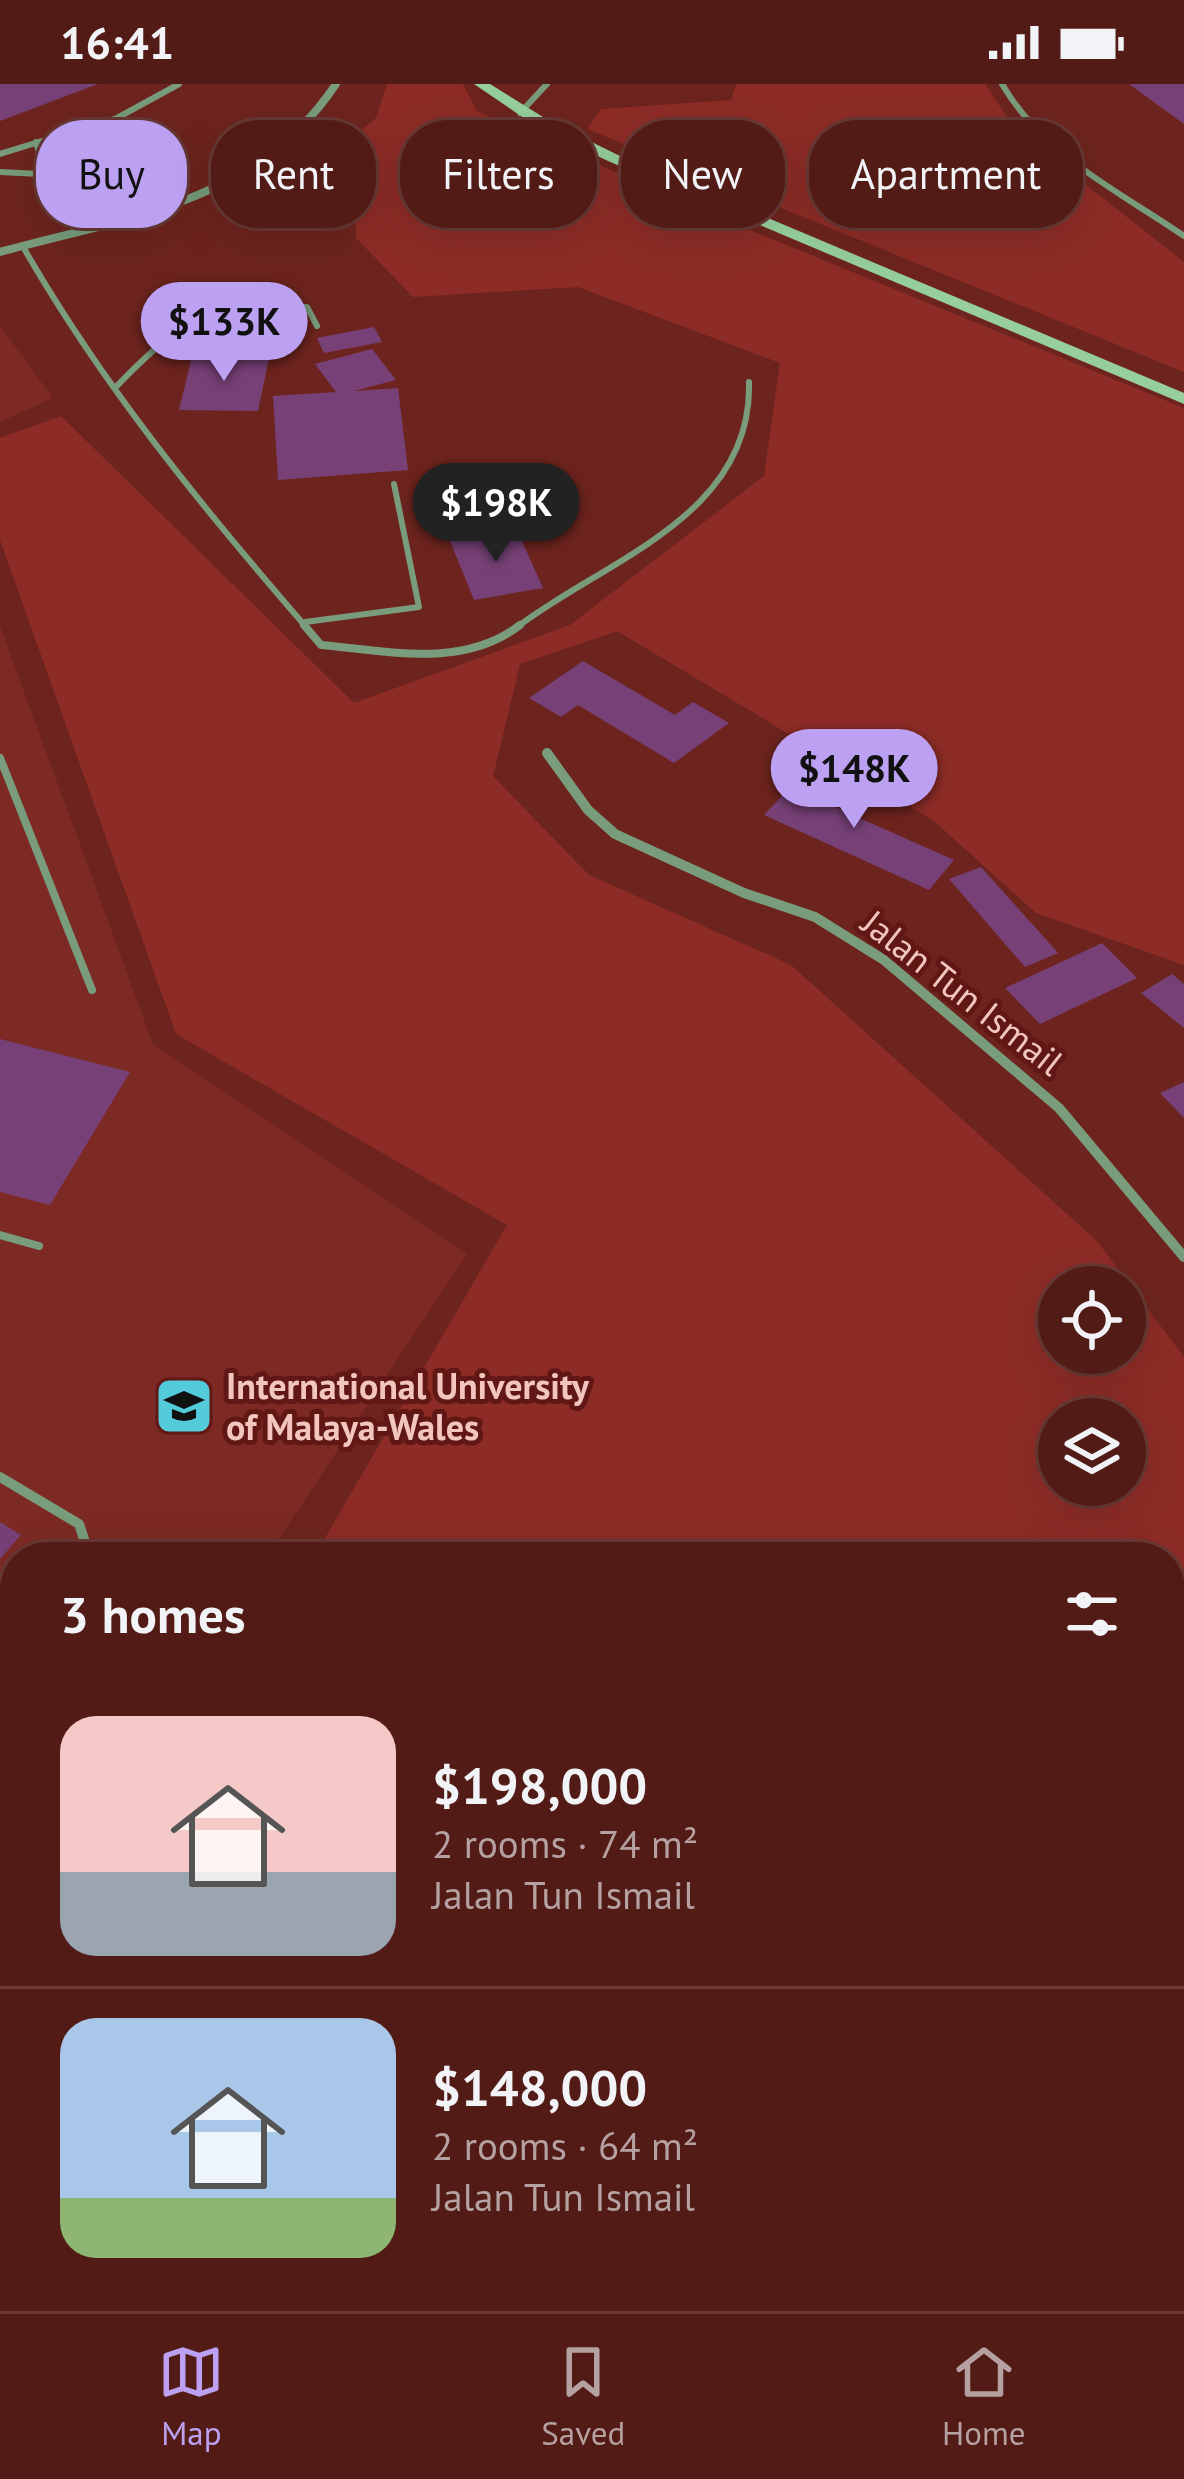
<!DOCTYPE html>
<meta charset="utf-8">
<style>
:root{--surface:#521b16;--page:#5c2823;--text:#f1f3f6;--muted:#b5a1a1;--line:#683935;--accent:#bca0f2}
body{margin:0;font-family:"PT Sans",sans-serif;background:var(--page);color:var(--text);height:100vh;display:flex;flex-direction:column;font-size:45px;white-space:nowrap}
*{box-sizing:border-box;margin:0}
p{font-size:39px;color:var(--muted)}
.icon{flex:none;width:66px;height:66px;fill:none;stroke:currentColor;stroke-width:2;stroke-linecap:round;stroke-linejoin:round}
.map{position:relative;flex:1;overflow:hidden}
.details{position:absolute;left:0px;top:1458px;width:1185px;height:771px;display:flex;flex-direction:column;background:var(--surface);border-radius:48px 48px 0 0;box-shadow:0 12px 48px #0002,0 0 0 3px var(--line)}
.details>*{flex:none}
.hud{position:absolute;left:36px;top:36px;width:1113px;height:108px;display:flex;gap:24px}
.fabs{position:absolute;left:1038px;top:1182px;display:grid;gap:24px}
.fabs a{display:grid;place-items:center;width:108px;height:108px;border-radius:50%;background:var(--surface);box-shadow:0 12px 48px #0002,0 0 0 3px var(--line);font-size:60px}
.price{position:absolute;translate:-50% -102px;padding:0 27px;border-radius:42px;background:var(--accent);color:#111;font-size:39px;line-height:78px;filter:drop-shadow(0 3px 6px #0008)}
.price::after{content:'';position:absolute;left:50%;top:72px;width:36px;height:27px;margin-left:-18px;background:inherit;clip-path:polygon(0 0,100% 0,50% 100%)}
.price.current{background:#222;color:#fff}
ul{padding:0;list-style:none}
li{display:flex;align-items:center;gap:36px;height:300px;padding:0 60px}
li+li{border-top:3px solid var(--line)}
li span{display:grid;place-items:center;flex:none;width:336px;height:240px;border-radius:36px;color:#555}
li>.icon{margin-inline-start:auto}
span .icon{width:144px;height:144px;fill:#fffc;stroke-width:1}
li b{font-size:51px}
h2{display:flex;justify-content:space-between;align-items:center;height:144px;padding:0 60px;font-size:51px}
.tag{padding:0 42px;border-radius:48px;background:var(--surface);box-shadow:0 12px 48px #0002,0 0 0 3px var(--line);font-size:42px;line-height:108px}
.tag.current{background:var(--accent);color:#111}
.status{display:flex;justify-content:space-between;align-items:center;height:84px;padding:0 60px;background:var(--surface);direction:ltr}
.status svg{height:33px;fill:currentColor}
.menu{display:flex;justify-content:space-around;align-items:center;height:168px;border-top:3px solid var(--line);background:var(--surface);font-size:33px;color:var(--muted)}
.menu a{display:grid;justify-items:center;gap:6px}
.menu .current{color:var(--accent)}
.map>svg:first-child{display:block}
.built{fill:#7d2a24}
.green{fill:#8d2c26;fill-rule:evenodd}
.building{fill:#774177}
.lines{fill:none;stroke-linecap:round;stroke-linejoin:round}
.path{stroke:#b27670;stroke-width:9;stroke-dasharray:10 8;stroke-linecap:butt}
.lane-far2{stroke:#789c7c;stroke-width:6}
.lane-far1{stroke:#789c7c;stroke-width:8}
.lane{stroke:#789c7c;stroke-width:10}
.street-far1{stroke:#789c7c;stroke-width:8}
.street{stroke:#789c7c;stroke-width:10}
.secondary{fill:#96cf9d;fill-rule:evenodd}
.labels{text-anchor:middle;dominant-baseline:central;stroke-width:10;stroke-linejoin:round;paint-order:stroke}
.street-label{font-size:36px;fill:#f3c5bf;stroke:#611814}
.poi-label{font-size:36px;font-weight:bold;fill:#f3c5bf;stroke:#611814;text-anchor:start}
</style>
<div class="status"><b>16:41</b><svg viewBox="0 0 49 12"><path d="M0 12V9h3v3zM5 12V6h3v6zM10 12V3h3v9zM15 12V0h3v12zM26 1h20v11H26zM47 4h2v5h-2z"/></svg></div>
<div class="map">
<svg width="1184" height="2227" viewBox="0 0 1184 2227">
<rect width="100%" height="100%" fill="#6e241e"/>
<path class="built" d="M0,242L53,314L0,338Z
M0,542L153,960L467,1170L267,1473H15V1815L0,1822Z
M1170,2206L1184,2209V2227H639L875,2214H1170Z"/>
<path class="green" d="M387,0H463L477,27L699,125L1184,324V881L1036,829L934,737L617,547L520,580L493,692L589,791L791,881L1097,1157L1184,1273V2109L1170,2105V1473H314L507,1141L176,950L0,456V354L61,332L354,619L570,541L764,392L780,279L578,203L413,213L356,154L355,124L303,93L376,34ZM1125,1203V1269H1059V1203ZM1125,1335V1401H1059V1335Z
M736,0H985L1015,45L1184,178V288L587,45L601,25L731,16Z
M15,1914V2214H542L529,2227H0V1926Z"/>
<path class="building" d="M0,0H98L0,37Z
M1129,0H1184V40Z
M374,243L382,258L324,269L317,254Z
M372,265L396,296L354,307L398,304L408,386L278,396L273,312L336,308L315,280Z
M192,273L269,274L258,327L179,326Z
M481,407L487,431L431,438L425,412Z
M517,446L543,504L474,516L450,457Z
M583,577L675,631L693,618L729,639L674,679L578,621L561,633L529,614Z
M809,683L846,700L828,720L954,776L929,806L764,731Z
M981,783L1058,869L1025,883L949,795Z
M1102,859L1137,894L1040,940L1005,904Z
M1172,890L1184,900V944L1141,909Z
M0,955L130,988L50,1121L0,1108Z
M1184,998V1034L1160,1009Z
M0,1438L21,1451L0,1475Z"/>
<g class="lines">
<path class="path" d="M0,2024L15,2006"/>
<path class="lane-far2" d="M1002,0C1045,73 1117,106 1184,152
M520,29L547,0
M0,70L117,34L179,0
M0,88L80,92L40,72L36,58
M80,92L175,119
M22,161C102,301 202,423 307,544
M115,304C185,231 207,224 307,223L317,242
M305,538L419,523L394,400
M516,544C604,476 753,433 749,298"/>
<path class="lane-far1" d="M304,541L321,561C387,567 463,585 520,541
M0,674L92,906
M0,1151L39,1162"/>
<path class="lane" d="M0,1393L79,1440L90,1473
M0,1634L15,1617"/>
<path class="street-far1" d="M0,168C130,132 256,120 336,0"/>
<path class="street" d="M547,669L588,726L615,750L744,809L815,833L884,876L1059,1024L1184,1173"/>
<path class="secondary" d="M474,0H490L551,38L618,71L1184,309V320L608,77L540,45Z"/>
</g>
<defs>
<g id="university-square" transform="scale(3)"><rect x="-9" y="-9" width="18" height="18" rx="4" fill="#53cbdb" stroke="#611814"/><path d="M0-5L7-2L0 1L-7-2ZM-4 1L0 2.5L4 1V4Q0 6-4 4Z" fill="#111"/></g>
</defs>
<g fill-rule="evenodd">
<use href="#university-square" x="184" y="1322"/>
</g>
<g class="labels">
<g class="street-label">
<text transform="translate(963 908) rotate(38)">Jalan Tun Ismail</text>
</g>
<g class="poi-label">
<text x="226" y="1301">International University<tspan x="226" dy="41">of Malaya-Wales</tspan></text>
</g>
</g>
</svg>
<div class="fabs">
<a><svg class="icon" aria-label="locate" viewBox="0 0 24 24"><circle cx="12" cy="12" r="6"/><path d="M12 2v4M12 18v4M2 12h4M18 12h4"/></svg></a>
<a><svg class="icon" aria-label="layers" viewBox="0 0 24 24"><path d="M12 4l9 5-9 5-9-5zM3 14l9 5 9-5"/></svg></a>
</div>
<b class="price" style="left:224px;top:300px">$133K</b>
<b class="price current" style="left:496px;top:481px">$198K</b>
<b class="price" style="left:854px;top:747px">$148K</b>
<div class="hud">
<a class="tag current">Buy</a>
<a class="tag">Rent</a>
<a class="tag">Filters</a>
<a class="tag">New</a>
<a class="tag">Apartment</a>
</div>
<section class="details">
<h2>3 homes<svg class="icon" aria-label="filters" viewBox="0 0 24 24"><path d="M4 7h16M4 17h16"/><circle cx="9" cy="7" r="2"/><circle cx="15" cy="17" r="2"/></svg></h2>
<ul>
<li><span style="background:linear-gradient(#f6c9c9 65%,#9aa5b1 0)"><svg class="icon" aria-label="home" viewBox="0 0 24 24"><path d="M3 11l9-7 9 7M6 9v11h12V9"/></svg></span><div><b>$198,000</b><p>2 rooms · 74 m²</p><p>Jalan Tun Ismail</p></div></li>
<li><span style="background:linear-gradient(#a9c7e8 75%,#8fb573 0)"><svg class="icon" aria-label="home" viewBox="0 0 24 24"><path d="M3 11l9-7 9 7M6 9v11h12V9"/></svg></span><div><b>$148,000</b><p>2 rooms · 64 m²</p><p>Jalan Tun Ismail</p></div></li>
</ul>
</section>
</div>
<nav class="menu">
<a class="current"><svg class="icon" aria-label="map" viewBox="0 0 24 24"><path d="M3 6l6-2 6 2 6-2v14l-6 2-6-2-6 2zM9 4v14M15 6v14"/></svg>Map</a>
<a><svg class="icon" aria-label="saved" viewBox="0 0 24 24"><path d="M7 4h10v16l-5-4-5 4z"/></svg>Saved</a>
<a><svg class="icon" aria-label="home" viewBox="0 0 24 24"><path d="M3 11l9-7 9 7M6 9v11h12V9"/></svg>Home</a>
</nav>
